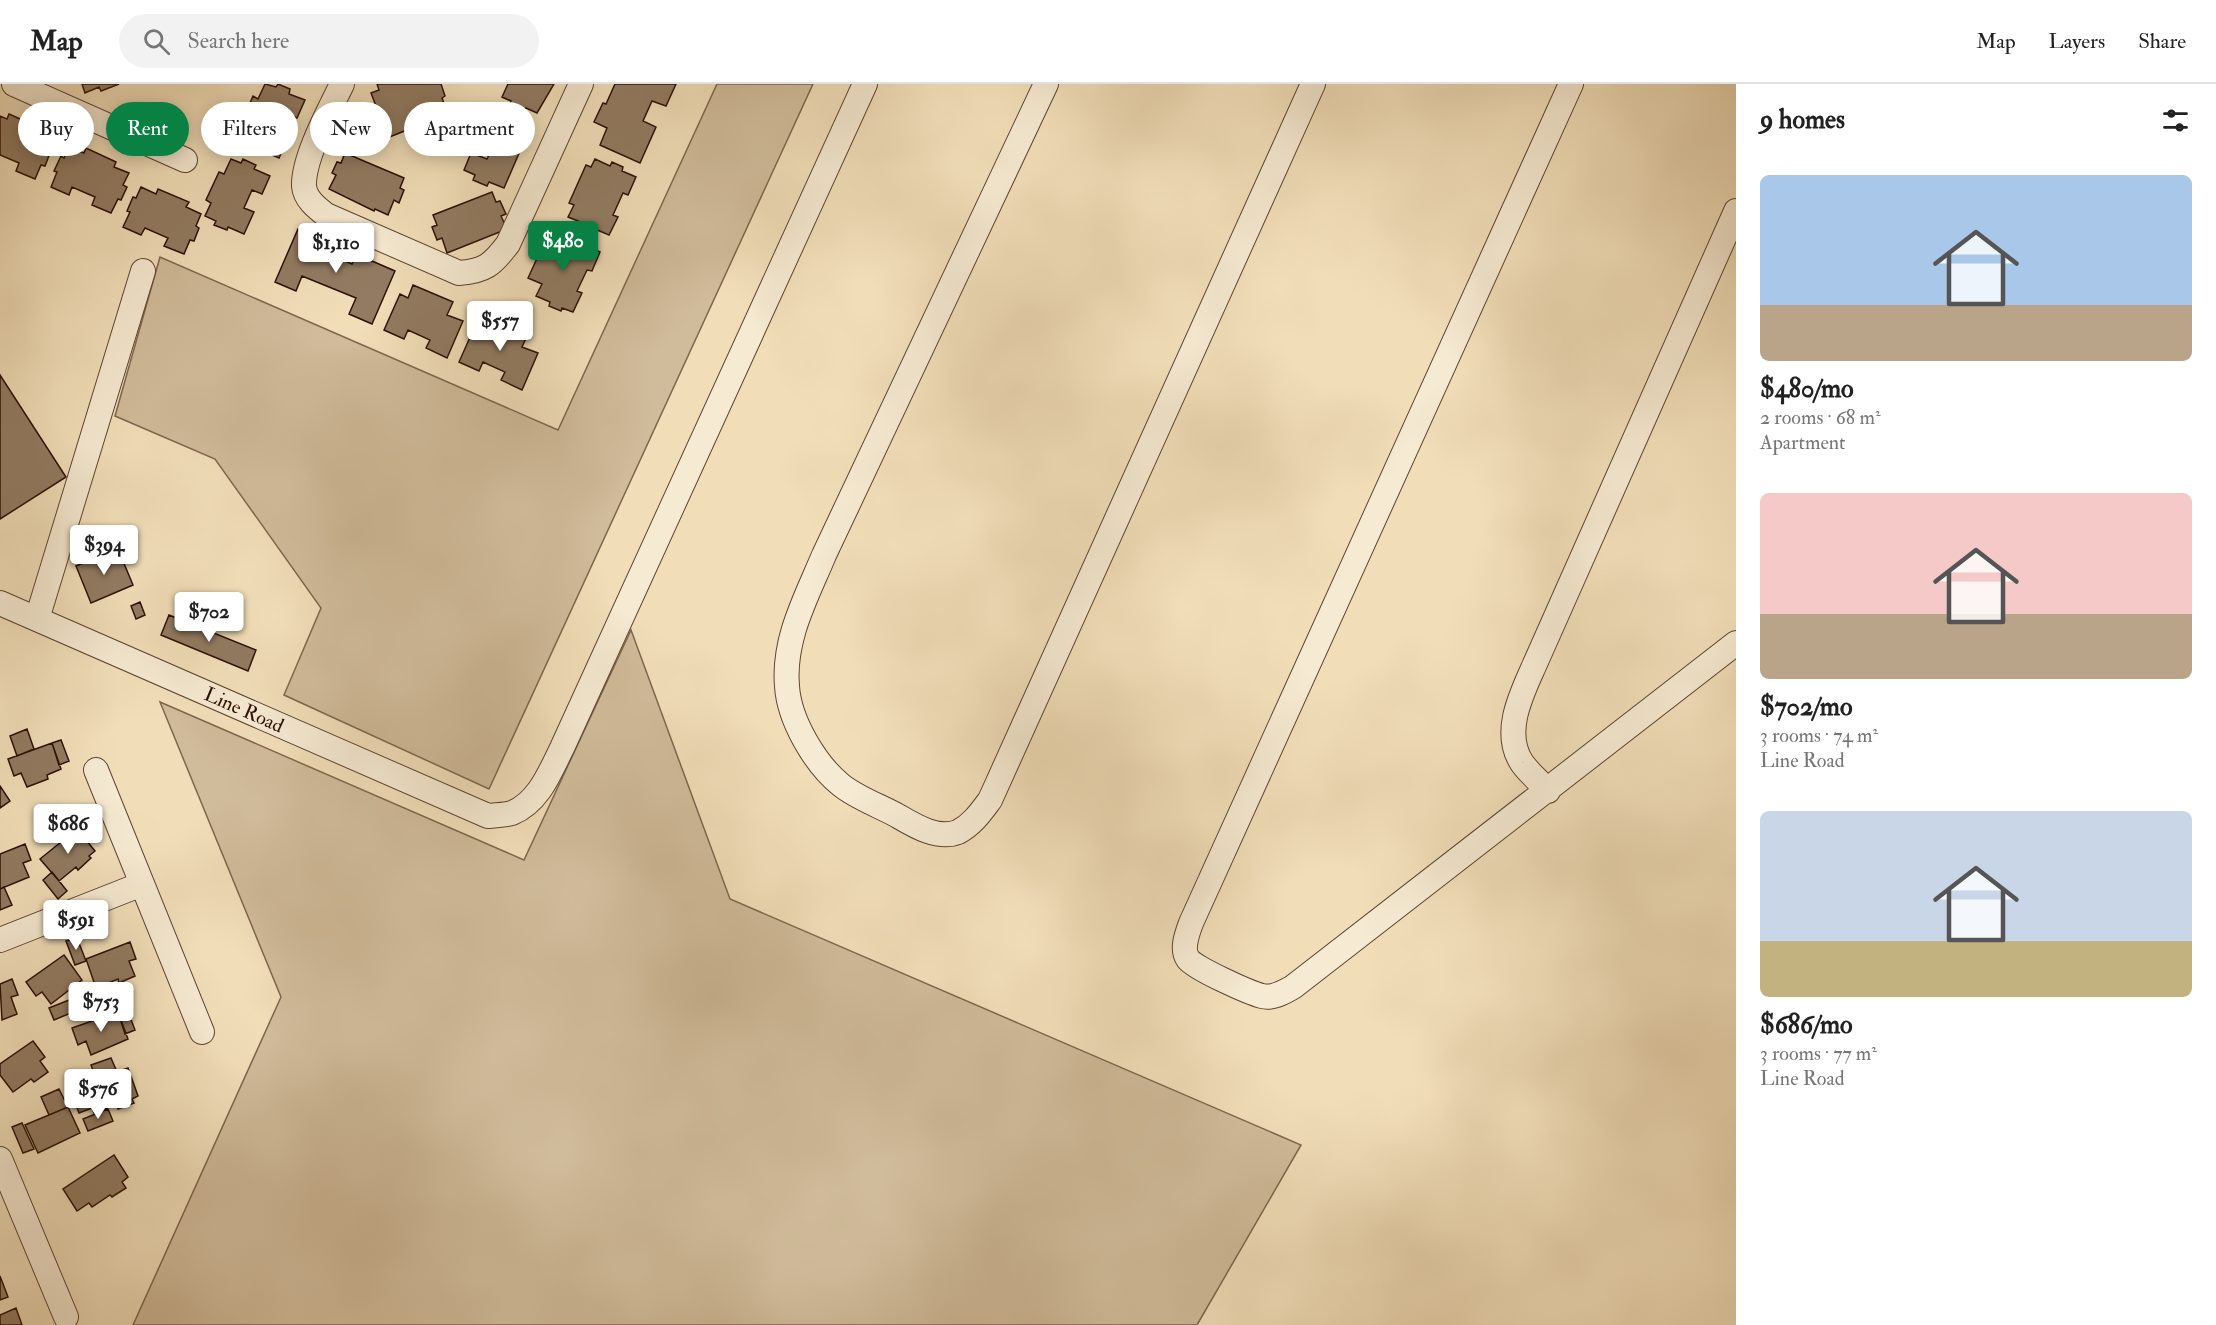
<!DOCTYPE html>
<meta charset="utf-8">
<style>
:root{--surface:#fff;--page:#f2f2f2;--text:#222;--muted:#767676;--line:#e0e0e0;--accent:#0b8043}
body{margin:0;font-family:"IM FELL Double Pica",serif;background:var(--page);color:var(--text);height:100vh;display:flex;flex-direction:column;font-size:22px;white-space:nowrap}
*{box-sizing:border-box;margin:0}
p{font-size:20px;color:var(--muted)}
.icon{flex:none;width:33px;height:33px;fill:none;stroke:currentColor;stroke-width:2;stroke-linecap:round;stroke-linejoin:round}
.map{position:relative;flex:1;overflow:hidden}
.sheet{display:flex;flex-direction:column;background:var(--surface);width:480px}
.sheet>*{flex:none}
.top-card{position:absolute;left:18px;top:18px;width:570px;height:54px;display:flex;gap:12px}
.price{position:absolute;translate:-50% -51px;padding:0 14px;border-radius:6px;background:#fff;color:#222;font-size:20px;line-height:39px;filter:drop-shadow(0 2px 3px #0008)}
.price::after{content:'';position:absolute;left:50%;top:36px;width:18px;height:14px;margin-left:-9px;background:inherit;clip-path:polygon(0 0,100% 0,50% 100%)}
.price.selected{background:var(--accent);color:#fff}
ul{padding:0;list-style:none}
li{display:grid;align-content:center;gap:12px;height:318px;padding:0 24px}
li span{display:grid;place-items:center;height:186px;border-radius:9px;color:#555}
li>.icon{margin-inline-start:auto}
span .icon{width:108px;height:108px;fill:#fffc;stroke-width:1}
li b{font-size:26px}
h2{display:flex;justify-content:space-between;align-items:center;height:72px;padding:0 24px;font-size:26px}
.tag{padding:0 21px;border-radius:27px;background:var(--surface);box-shadow:0 3px 15px #0003;font-size:21px;line-height:54px}
.tag.selected{background:var(--accent);color:#fff}
header{display:flex;align-items:center;gap:36px;box-sizing:border-box;height:84px;padding:0 30px;background:var(--surface);border-bottom:2px solid var(--line)}
header strong{font-size:28px}
nav{display:flex;gap:33px;margin-inline-start:auto;font-size:21px}
.search{width:420px;height:54px;background:var(--page);display:flex;align-items:center;gap:15px;box-sizing:border-box;padding:0 21px;border-radius:33px;color:var(--muted);font-size:22px}
main{display:flex;flex:1;min-height:0}
.map>svg:first-child{display:block}
.green{fill:#d0bb9a;stroke:#7e664f;stroke-width:1.5}
.building{fill:#927b62;stroke:#2c1004;stroke-width:1.5}
.lines{fill:none;stroke-linecap:round;stroke-linejoin:round}
.street-casing{stroke:#5d4431;stroke-width:26}
.street{stroke:#f6ead2;stroke-width:24}
.labels{text-anchor:middle;dominant-baseline:central;stroke-width:6;stroke-linejoin:round;paint-order:stroke}
.street-label{font-size:20px;fill:#2c1004;stroke:#f6ead2}
</style>
<header>
<strong>Map</strong>
<div class="search"><svg class="icon" aria-label="search" viewBox="0 0 24 24"><circle cx="10" cy="10" r="6"/><path d="M15 15l6 6"/></svg>Search here</div>
<nav><a>Map</a><a>Layers</a><a>Share</a></nav>
</header>
<main>
<div class="map">
<svg width="1736" height="1241" viewBox="0 0 1736 1241">
<rect width="100%" height="100%" fill="#f1deb9"/>
<filter id="stains"><feTurbulence type="fractalNoise" baseFrequency=".00333" numOctaves="4"/><feColorMatrix values="0 0 0 0 .2 0 0 0 0 .09 0 0 0 0 .02 0 0 0 .5 -.17"/></filter>
<radialGradient id="worn" r=".72"><stop offset=".6" stop-color="#630" stop-opacity="0"/><stop offset="1" stop-color="#630" stop-opacity=".3"/></radialGradient>
<path class="green" d="M717,0H813L489,705L284,611L321,524L215,375L115,332L160,173L558,346Z
M631,546L730,815L1301,1061L1197,1241H133L281,913L160,618L524,776Z"/>
<path class="building" d="M82,0H119L101,7L99,3L85,9Z
M265,0L276,3L278,0L290,5L289,10L305,16L297,34L287,30L278,48L289,52L279,74L263,67L261,71L249,65L251,61L240,56L246,43L241,40L253,12L258,15Z
M377,0H441L445,12L442,14L448,30L430,37L428,32L405,41L407,46L387,54L381,37L377,39L372,24L376,22L371,9L379,6Z
M508,0H554L537,29L526,24L523,28L509,22L511,17L502,13Z
M615,0H676L666,22L652,17L643,37L656,43L640,79L600,61L607,44L594,38L603,19L606,20Z
M490,27L502,32L504,28L518,34L516,38L530,44L504,104L489,98L487,102L473,96L475,91L464,86L471,69L487,75L497,52L482,46Z
M9,30L40,44L38,49L52,55L47,68L50,69L45,82L41,81L35,95L16,87L19,79L0,71V32L7,35Z
M68,63L84,69L86,64L116,78L114,83L129,89L123,101L127,103L121,116L118,115L111,129L92,121L95,113L72,103L69,111L51,103L57,88L54,87L61,72L64,74Z
M345,69L404,94L400,104L404,106L399,119L394,116L388,131L375,125L374,127L329,105L336,91L332,89L337,78L341,79Z
M231,75L241,79L243,75L256,81L254,85L270,92L262,110L252,106L244,124L254,128L244,150L228,143L227,146L214,141L216,137L205,132L211,119L206,116L219,88L224,90Z
M595,75L610,82L612,78L623,83L622,87L636,93L628,111L623,109L613,131L618,133L609,151L595,145L593,149L581,143L583,139L568,133L574,121L569,119L586,81L591,83Z
M141,103L156,110L158,105L189,118L186,123L201,130L196,142L199,144L194,157L190,156L184,170L164,162L168,154L145,144L141,151L123,143L130,128L127,127L133,113L136,114Z
M492,108L496,118L500,117L506,130L501,132L507,145L447,169L442,154L437,156L432,143L437,141L433,131Z
M298,145L334,161L330,170L352,180L356,170L395,187L372,240L349,230L356,214L302,192L296,207L275,198Z
M563,152L576,157L578,153L593,160L591,164L600,168L592,187L587,186L577,207L582,209L573,228L562,224L561,227L549,222L550,218L536,212L542,200L528,194L545,157L558,164Z
M413,201L453,218L447,231L463,237L447,274L426,264L430,256L408,246L404,255L384,246L400,210L408,214Z
M488,233L528,250L522,263L538,269L522,306L501,296L505,288L483,278L479,287L459,278L475,242L483,246Z
M0,291L66,393L0,435Z
M118,465L133,501L91,519L76,482Z
M140,518L145,531L136,535L131,522Z
M169,531L256,566L248,587L161,551Z
M27,645L34,665L17,672L10,652Z
M61,656L69,677L59,681L52,659Z
M52,659L61,685L47,691L48,695L27,703L21,689L14,692L8,675Z
M0,702L10,717L0,724Z
M77,745L95,767L89,772L91,774L78,786L76,783L59,797L40,775Z
M25,760L31,776L23,779L29,793L0,805V770Z
M52,788L67,807L58,815L43,796Z
M4,803L12,821L0,826V805Z
M77,854L86,877L75,881L66,857Z
M130,858L136,875L129,877L135,892L119,899L118,895L96,904L86,875Z
M64,871L82,896L51,920L42,908L36,912L26,898Z
M12,895L18,911L11,913L17,930L2,936L0,900Z
M74,914L78,926L54,936L49,924Z
M127,925L135,946L125,950L118,928Z
M118,928L128,955L91,971L86,957L78,961L72,944Z
M33,957L45,973L40,977L48,988L34,998L31,995L13,1008L0,991V980Z
M111,974L117,988L96,995L91,981Z
M128,984L138,1012L132,1015L134,1019L118,1025L116,1020L94,1029L92,1024L79,1029L70,1005Z
M59,1005L68,1023L49,1031L41,1013Z
M68,1023L80,1049L38,1069L25,1041Z
M108,1025L113,1037L88,1047L83,1035Z
M22,1039L34,1065L23,1069L12,1043Z
M114,1071L128,1093L122,1098L126,1104L112,1113L110,1111L92,1123L89,1119L77,1127L63,1105Z
M0,1192L8,1213L0,1216Z
M16,1224L22,1241H0V1231Z"/>
<g class="lines">
<g class="street-casing">
<path id="street" d="M14,0L185,76
M342,0C330,25 303,74 304,102C305,115 317,124 326,131L459,189C485,187 492,181 508,160L581,0
M1046,0L824,471C806,514 783,555 787,602C789,636 815,680 841,701C857,714 880,722 898,732C915,742 938,756 958,748C972,741 981,728 990,716L1313,0
M1571,0L1191,839C1187,850 1181,865 1188,875C1194,884 1250,909 1262,912C1273,915 1284,908 1293,903L1736,559
M0,519L488,732C496,731 505,731 512,729C539,718 550,688 562,664L865,0
M37,535L143,187
M96,686L202,948
M1548,707C1540,698 1529,689 1522,679C1502,649 1521,611 1534,582L1736,127
M0,856L142,800
M0,1075L66,1233"/>
</g>
<use href="#street" class="street"/>
</g>
<g class="labels">
<g class="street-label">
<text transform="translate(244 626) rotate(24)">Line Road</text>
</g>
</g>
<rect width="100%" height="100%" filter="url(#stains)"/>
<rect width="100%" height="100%" fill="url(#worn)"/>
</svg>
<b class="price selected" style="left:563px;top:188px">$480</b>
<b class="price" style="left:336px;top:190px">$1,110</b>
<b class="price" style="left:500px;top:268px">$557</b>
<b class="price" style="left:104px;top:492px">$394</b>
<b class="price" style="left:209px;top:559px">$702</b>
<b class="price" style="left:68px;top:771px">$686</b>
<b class="price" style="left:76px;top:867px">$591</b>
<b class="price" style="left:101px;top:949px">$753</b>
<b class="price" style="left:98px;top:1036px">$576</b>
<div class="top-card">
<a class="tag">Buy</a>
<a class="tag selected">Rent</a>
<a class="tag">Filters</a>
<a class="tag">New</a>
<a class="tag">Apartment</a>
</div>
</div>
<section class="sheet">
<h2>9 homes<svg class="icon" aria-label="filters" viewBox="0 0 24 24"><path d="M4 7h16M4 17h16"/><circle cx="9" cy="7" r="2"/><circle cx="15" cy="17" r="2"/></svg></h2>
<ul>
<li><span style="background:linear-gradient(#a9c7e8 70%,#b9a48a 0)"><svg class="icon" aria-label="home" viewBox="0 0 24 24"><path d="M3 11l9-7 9 7M6 9v11h12V9"/></svg></span><div><b>$480/mo</b><p>2 rooms · 68 m²</p><p>Apartment</p></div></li>
<li><span style="background:linear-gradient(#f6c9c9 65%,#b9a48a 0)"><svg class="icon" aria-label="home" viewBox="0 0 24 24"><path d="M3 11l9-7 9 7M6 9v11h12V9"/></svg></span><div><b>$702/mo</b><p>3 rooms · 74 m²</p><p>Line Road</p></div></li>
<li><span style="background:linear-gradient(#c9d6e8 70%,#c2b280 0)"><svg class="icon" aria-label="home" viewBox="0 0 24 24"><path d="M3 11l9-7 9 7M6 9v11h12V9"/></svg></span><div><b>$686/mo</b><p>3 rooms · 77 m²</p><p>Line Road</p></div></li>
</ul>
</section>
</main>
